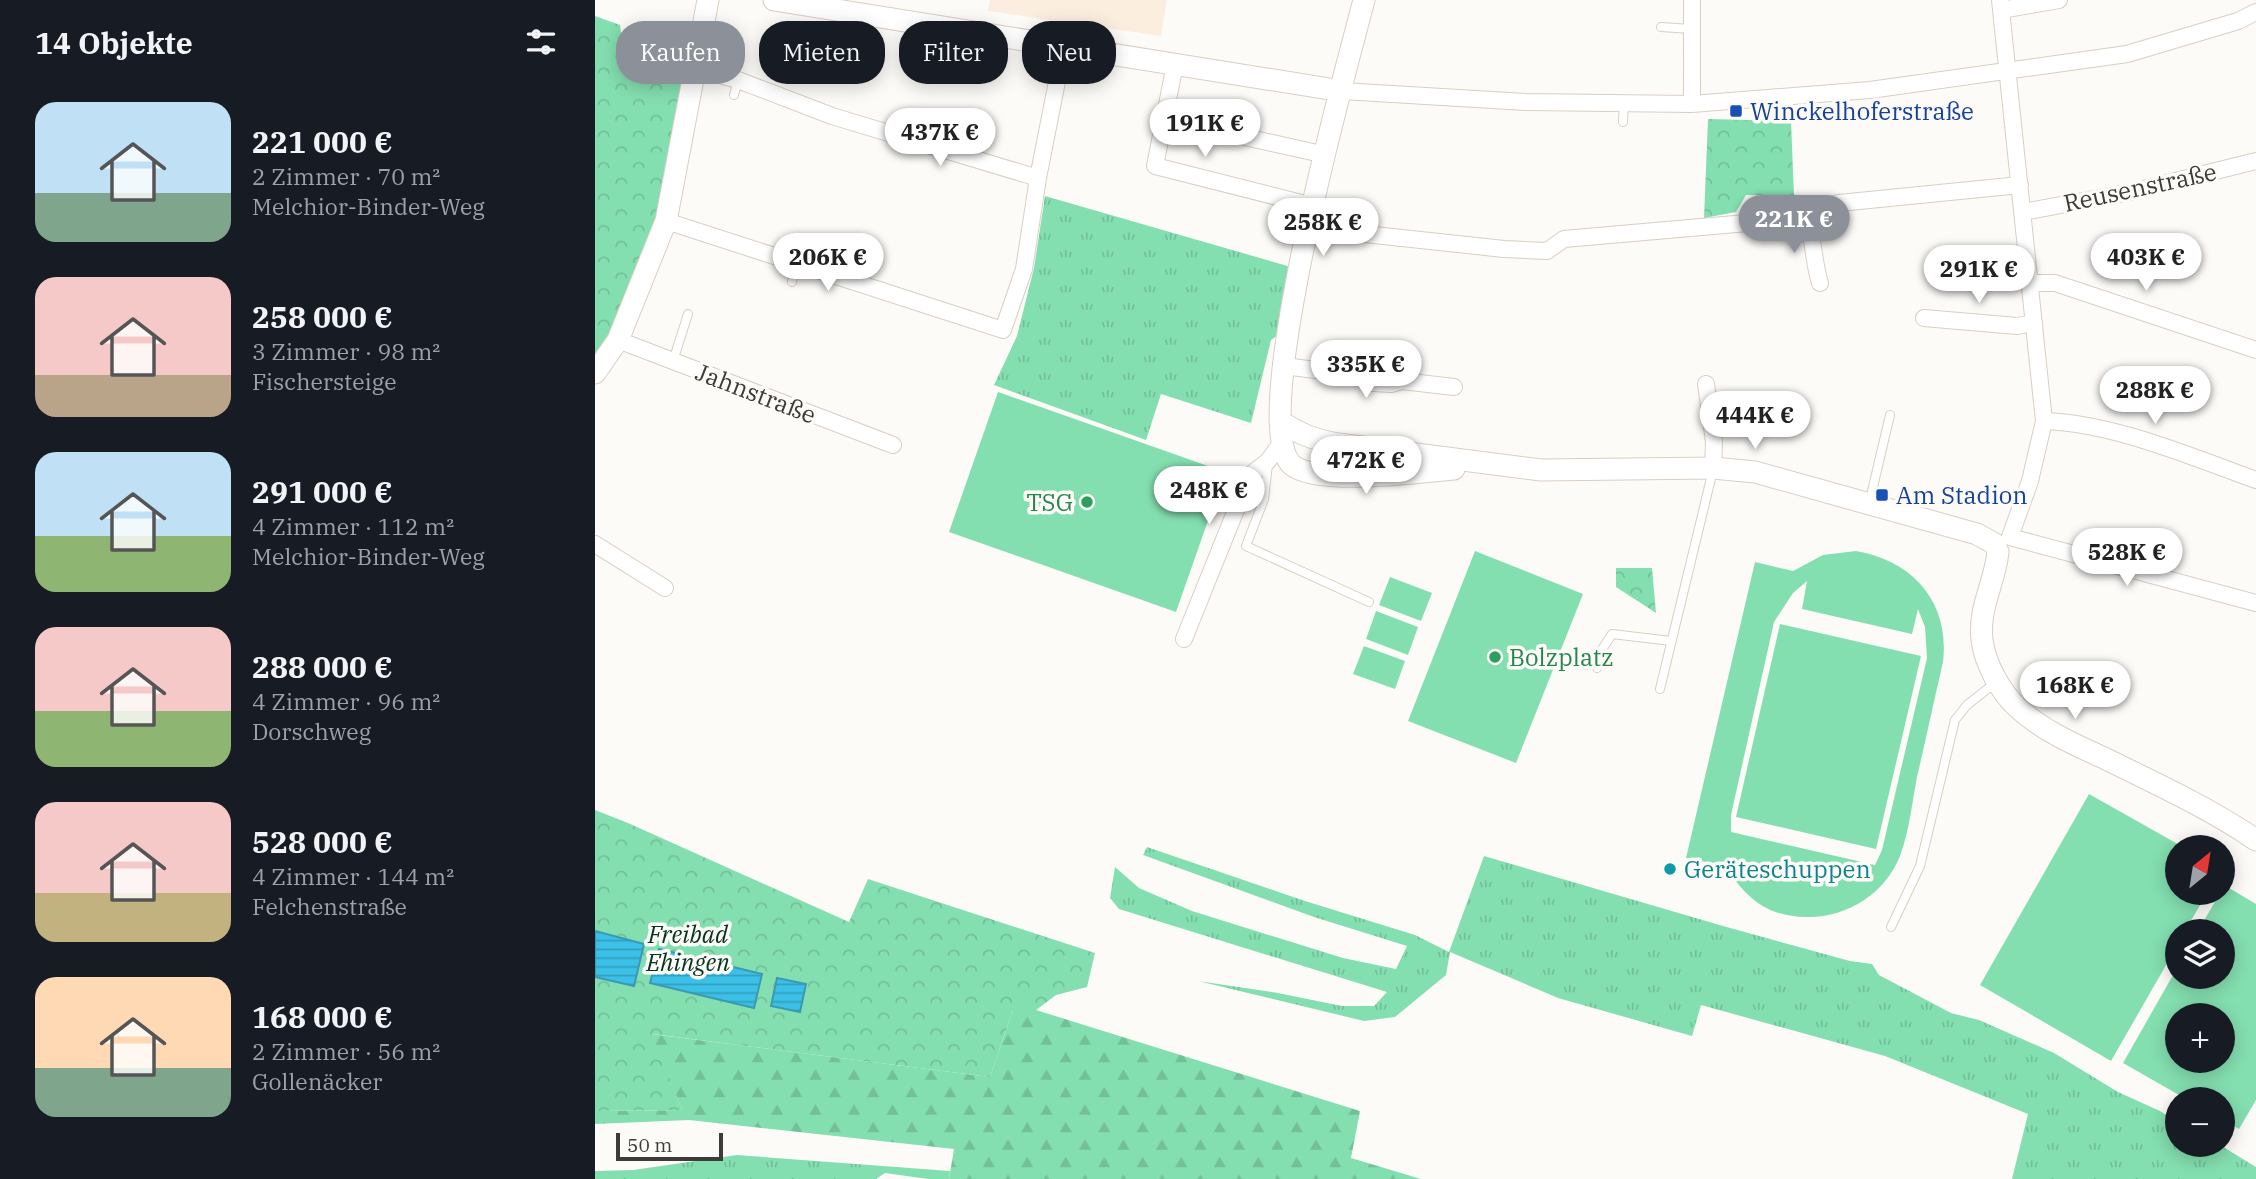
<!DOCTYPE html>
<html lang="de">
<meta charset="utf-8">
<style>
:root{--surface:#171b24;--page:#242831;--text:#f1f3f6;--muted:#9ea1a6;--accent:#8c9099}
body{margin:0;font-family:"IBM Plex Serif",serif;background:var(--page);color:var(--text);height:100vh;display:flex;flex-direction:column;font-size:26px;white-space:nowrap}
*{box-sizing:border-box;margin:0}
p{font-size:23px;color:var(--muted)}
.icon{flex:none;width:38px;height:38px;fill:none;stroke:currentColor;stroke-width:2;stroke-linecap:round;stroke-linejoin:round}
.map{position:relative;flex:1;overflow:hidden}
.side{display:flex;flex-direction:column;background:var(--surface);width:595px}
.side>*{flex:none}
.guide{position:absolute;left:21px;top:21px;width:665px;height:63px;display:flex;gap:14px}
.needle{width:46px;rotate:30deg}
.fabs{position:absolute;left:1570px;top:835px;display:grid;gap:14px}
.fabs a{display:grid;place-items:center;width:70px;height:70px;border-radius:50%;background:var(--surface);box-shadow:0 4px 18px #0003;font-size:35px}
.scale{position:absolute;left:21px;bottom:18px;width:107px;box-sizing:border-box;padding-left:7px;border:4px solid #3f3b36;border-top:0;font-size:19px;line-height:24px;white-space:nowrap;color:#3f3b36;-webkit-text-stroke:5px #fdfbf8;paint-order:stroke}
.price{position:absolute;translate:-50% -60px;padding:0 16px;border-radius:24px;background:#fff;color:#222;font-size:23px;line-height:46px;filter:drop-shadow(0 2px 4px #0008)}
.price::after{content:'';position:absolute;left:50%;top:42px;width:21px;height:16px;margin-left:-10px;background:inherit;clip-path:polygon(0 0,100% 0,50% 100%)}
.price.on{background:var(--accent);color:#fff}
ul{padding:0;list-style:none}
li{display:flex;align-items:center;gap:21px;height:175px;padding:0 35px}
li span{display:grid;place-items:center;flex:none;width:196px;height:140px;border-radius:21px;color:#555}
li>.icon{margin-inline-start:auto}
span .icon{width:84px;height:84px;fill:#fffc;stroke-width:1}
li b{font-size:30px}
h2{display:flex;justify-content:space-between;align-items:center;height:84px;padding:0 35px;font-size:30px}
.pill{padding:0 24px;border-radius:28px;background:var(--surface);box-shadow:0 4px 18px #0003;font-size:24px;line-height:63px}
.pill.on{background:var(--accent);color:#fff}
main{display:flex;flex:1;min-height:0}
.map>svg:first-child{display:block}
.built{fill:#fceedf}
.grass{fill:url(#grass-tufts)}
.forest{fill:url(#forest-firs)}
.park{fill:url(#park-crowns)}
.pitch{fill:#84dfb0;fill-rule:evenodd}
.water{fill:url(#water-rules);stroke:#3c99b3;stroke-width:2}
.lines{fill:none;stroke-linecap:round;stroke-linejoin:round}
.lane-casing{stroke:#dacec2;stroke-width:10}
.street-casing{stroke:#dacec2;stroke-width:18}
.secondary-casing{stroke:#dacec2;stroke-width:23}
.lane{stroke:#fff;stroke-width:8}
.street{stroke:#fff;stroke-width:16}
.secondary{stroke:#fff;stroke-width:21}
.transit-dot{fill:#1a4fb4;stroke:#fdfbf8;stroke-width:2.5}
.leisure-dot{fill:#2e9e5b;stroke:#fdfbf8;stroke-width:2.5}
.culture-dot{fill:#0f9aa8;stroke:#fdfbf8;stroke-width:2.5}
.labels{text-anchor:middle;dominant-baseline:central;stroke-width:7;stroke-linejoin:round;paint-order:stroke}
.transit-label{font-size:24px;fill:#164399;stroke:#fdfbf8;text-anchor:start}
.street-label{font-size:24px;fill:#3f3b36;stroke:#fdfbf8}
.leisure-label{font-size:24px;fill:#27864d;stroke:#fdfbf8;text-anchor:end}
.culture-label{font-size:24px;fill:#0d838f;stroke:#fdfbf8;text-anchor:start}
.park-label{font-size:24px;font-style:italic;fill:#053521;stroke:#fdfbf8}
</style>
<main>
<section class="side">
<h2>14 Objekte<svg class="icon" aria-label="filters" viewBox="0 0 24 24"><path d="M4 7h16M4 17h16"/><circle cx="9" cy="7" r="2"/><circle cx="15" cy="17" r="2"/></svg></h2>
<ul>
<li><span style="background:linear-gradient(#bfe0f5 65%,#7fa58c 0)"><svg class="icon" aria-label="home" viewBox="0 0 24 24"><path d="M3 11l9-7 9 7M6 9v11h12V9"/></svg></span><div><b>221 000 €</b><p>2 Zimmer · 70 m²</p><p>Melchior-Binder-Weg</p></div></li>
<li><span style="background:linear-gradient(#f6c9c9 70%,#b9a48a 0)"><svg class="icon" aria-label="home" viewBox="0 0 24 24"><path d="M3 11l9-7 9 7M6 9v11h12V9"/></svg></span><div><b>258 000 €</b><p>3 Zimmer · 98 m²</p><p>Fischersteige</p></div></li>
<li><span style="background:linear-gradient(#bfe0f5 60%,#8fb573 0)"><svg class="icon" aria-label="home" viewBox="0 0 24 24"><path d="M3 11l9-7 9 7M6 9v11h12V9"/></svg></span><div><b>291 000 €</b><p>4 Zimmer · 112 m²</p><p>Melchior-Binder-Weg</p></div></li>
<li><span style="background:linear-gradient(#f6c9c9 60%,#8fb573 0)"><svg class="icon" aria-label="home" viewBox="0 0 24 24"><path d="M3 11l9-7 9 7M6 9v11h12V9"/></svg></span><div><b>288 000 €</b><p>4 Zimmer · 96 m²</p><p>Dorschweg</p></div></li>
<li><span style="background:linear-gradient(#f6c9c9 65%,#c2b280 0)"><svg class="icon" aria-label="home" viewBox="0 0 24 24"><path d="M3 11l9-7 9 7M6 9v11h12V9"/></svg></span><div><b>528 000 €</b><p>4 Zimmer · 144 m²</p><p>Felchenstraße</p></div></li>
<li><span style="background:linear-gradient(#ffd9b3 65%,#7fa58c 0)"><svg class="icon" aria-label="home" viewBox="0 0 24 24"><path d="M3 11l9-7 9 7M6 9v11h12V9"/></svg></span><div><b>168 000 €</b><p>2 Zimmer · 56 m²</p><p>Gollenäcker</p></div></li>
</ul>
</section>
<div class="map">
<svg width="1661" height="1179" viewBox="0 0 1661 1179">
<defs>
<pattern id="grass-tufts" width="24" height="20" patternUnits="userSpaceOnUse" patternTransform="scale(1.75)"><rect width="24" height="20" fill="#84dfb0"/><path d="M3 7l-1-3M5 7V3M7 7l1-3M15 17l-1-3M17 17v-4M19 17l1-3" fill="none" stroke="#73c098"/></pattern>
<pattern id="forest-firs" width="22" height="20" patternUnits="userSpaceOnUse" patternTransform="scale(1.75)"><rect width="22" height="20" fill="#84dfb0"/><path d="M5 1l3.5 6h-7zM16 11l3.5 6h-7z" fill="#73c098"/></pattern>
<pattern id="park-crowns" width="20" height="18" patternUnits="userSpaceOnUse" patternTransform="scale(1.75)"><rect width="20" height="18" fill="#84dfb0"/><path d="M2 6a3 3 0 1 1 6 0M12 15a3 3 0 1 1 6 0" fill="none" stroke="#73c098"/></pattern>
<pattern id="water-rules" width="6" height="5" patternUnits="userSpaceOnUse" patternTransform="scale(1.75)"><rect width="6" height="5" fill="#3bc1e8"/><path d="M0 2.5h6" fill="none" stroke="#339ebd"/></pattern>
</defs>
<rect width="100%" height="100%" fill="#fdfbf8"/>
<path class="built" d="M395,0H572L566,36L393,11Z"/>
<path class="grass" d="M450,196L703,269L693,328L676,340L656,423L566,394L551,440L399,385L422,336L439,268Z
M552,847L710,901L820,935L854,952L889,856L1128,926L1255,961L1277,964L1284,975L1356,1013L1384,1020L1459,1053L1523,1092L1565,1111L1582,1122V1144L1625,1145L1661,1167V1179H1417L1433,1114L1290,1056L1106,1005L1097,1036L963,998L855,952L851,975L800,1017L769,1021L603,981L683,993L747,1006H779L792,992L524,909L515,898L520,867L544,888L597,911L748,958L801,969L812,946L719,917L548,855Z
M142,1155L355,1171L354,1179H333L290,1173L281,1179H0V1171L38,1170Z"/>
<path class="forest" d="M418,1010H441L765,1111L756,1158L826,1179H354L359,1149L94,1120L0,1124V1111L87,1110L56,1034L395,1077Z"/>
<path class="park" d="M0,16L25,25L26,33L103,55L71,221L0,373Z
M1113,119L1196,121L1199,196L1151,195L1141,212L1109,218Z
M1021,568H1057L1061,613L1021,587Z
M0,810L33,823L254,922L273,879L500,953L492,987L461,995L441,1010H418L395,1077L57,1034L87,1110L0,1111Z"/>
<path class="pitch" d="M403,392L630,472L581,612L354,532Z
M880,551L988,594L921,763L813,721Z
M1261,551C1319,561 1355,603 1348,662C1339,700 1331,739 1322,777C1317,803 1314,832 1305,856C1290,894 1251,918 1212,917C1172,917 1151,898 1130,866L1091,858L1160,562L1198,571L1228,555ZM1212,581L1207,609L1317,634L1323,609L1330,627L1332,658L1287,850L1280,865L1136,832V815L1179,622L1198,593Z
M795,577L837,593L826,621L784,605Z
M781,611L823,627L813,655L771,639Z
M1185,624L1326,656L1281,849L1141,817Z
M769,646L810,661L800,689L758,674Z
M1494,794L1588,847H1582V892L1612,893L1590,931H1582V946L1516,1061L1385,985Z
M1629,885L1661,904V1100L1644,1129L1628,1120V1099H1591L1528,1063L1582,968V976H1628V931H1603L1625,893L1628,892ZM1582,1015H1628V1060H1582Z"/>
<path class="water" d="M0,931L49,944L39,986L0,977Z
M64,949L167,974L159,1008L55,983Z
M182,978L211,984L205,1012L176,1006Z"/>
<g class="lines">
<g class="lane-casing">
<path id="lane" d="M1066,27L1096,29
M351,51L353,30
M139,95L143,80
M1028,122L1029,103
M197,282L202,263
M78,361L93,314
M673,464L669,499L651,546L774,602
M1274,504L1295,415
M991,665L996,657L1004,654
M1002,668L1004,654L1017,634L1076,641
M1065,689L1118,470
M1296,927L1325,866L1360,720L1372,705L1400,683"/>
</g>
<g class="street-casing">
<path id="street" d="M1097,0V104
M1405,0L1449,421L1435,481L1415,537
M1406,10L1464,0
M580,64L560,166L718,206
M100,68L143,80L237,116L443,178L469,46
M747,91L931,102L1097,104L1275,90L1532,54L1643,21L1661,12
M569,119L731,155
M1428,212L1536,192L1661,161
M1211,216C1219,238 1218,261 1225,283
M71,221L408,330L429,269L443,178
M714,228L909,249L952,251L969,239L1198,219L1211,216L1224,207L1244,203L1425,185
M1435,283H1460L1661,350
M1329,318L1422,326L1439,323
M23,340L298,445
M689,366L768,376L778,383L796,384L807,381L859,387
M1111,384L1119,442L1118,468
M1449,421C1518,423 1597,457 1661,480
M1415,537L1661,603
M0,544L70,588
M589,639L655,475L673,461L687,442"/>
</g>
<g class="secondary-casing">
<path id="secondary" d="M179,0L747,91
M769,0C752,66 651,426 697,465C723,486 825,472 859,469
M0,373L23,340L71,221L113,0
M685,421C704,434 720,440 743,444L946,470L1118,468L1160,472L1382,534L1400,544L1403,552C1400,582 1383,609 1387,640C1390,664 1406,693 1424,709C1450,732 1481,745 1511,759C1562,784 1614,808 1661,840"/>
</g>
<use href="#lane" class="lane"/>
<use href="#street" class="street"/>
<use href="#secondary" class="secondary"/>
</g>
<g class="transit-dot">
<rect x="1134" y="104" width="14" height="14" rx="3.5"/>
<rect x="1280" y="488" width="14" height="14" rx="3.5"/>
</g>
<g class="leisure-dot">
<circle cx="492" cy="502" r="7"/>
<circle cx="900" cy="657" r="7"/>
</g>
<circle class="culture-dot" cx="1075" cy="869" r="7"/>
<g class="labels">
<g class="transit-label">
<text x="1155" y="111">Winckelhoferstraße</text>
<text x="1301" y="495">Am Stadion</text>
</g>
<g class="street-label">
<text transform="translate(1545 187) rotate(-12)">Reusenstraße</text>
<text transform="translate(161 393) rotate(21)">Jahnstraße</text>
</g>
<g class="leisure-label">
<text x="478" y="502">TSG</text>
<text x="914" y="657" text-anchor="start">Bolzplatz</text>
</g>
<g class="culture-label">
<text x="1089" y="869">Geräteschuppen</text>
</g>
<g class="park-label">
<text x="93" y="934">Freibad<tspan x="93" dy="28">Ehingen</tspan></text>
</g>
</g>
</svg>
<div class="fabs">
<a><svg class="needle" viewBox="-14 -14 28 28"><path d="M0-13l5 13h-10z" fill="#e53935"/><path d="M0 13l5-13h-10z" fill="#9ea1a6"/></svg></a>
<a><svg class="icon" aria-label="layers" viewBox="0 0 24 24"><path d="M12 4l9 5-9 5-9-5zM3 14l9 5 9-5"/></svg></a>
<a>+</a>
<a>−</a>
</div>
<div class="scale">50 m</div>
<b class="price" style="left:610px;top:159px">191K €</b>
<b class="price" style="left:345px;top:168px">437K €</b>
<b class="price on" style="left:1199px;top:255px">221K €</b>
<b class="price" style="left:728px;top:258px">258K €</b>
<b class="price" style="left:233px;top:293px">206K €</b>
<b class="price" style="left:1551px;top:293px">403K €</b>
<b class="price" style="left:1384px;top:305px">291K €</b>
<b class="price" style="left:771px;top:400px">335K €</b>
<b class="price" style="left:1560px;top:426px">288K €</b>
<b class="price" style="left:1160px;top:451px">444K €</b>
<b class="price" style="left:771px;top:496px">472K €</b>
<b class="price" style="left:614px;top:526px">248K €</b>
<b class="price" style="left:1532px;top:588px">528K €</b>
<b class="price" style="left:1480px;top:721px">168K €</b>
<div class="guide">
<a class="pill on">Kaufen</a>
<a class="pill">Mieten</a>
<a class="pill">Filter</a>
<a class="pill">Neu</a>
</div>
</div>
</main>
